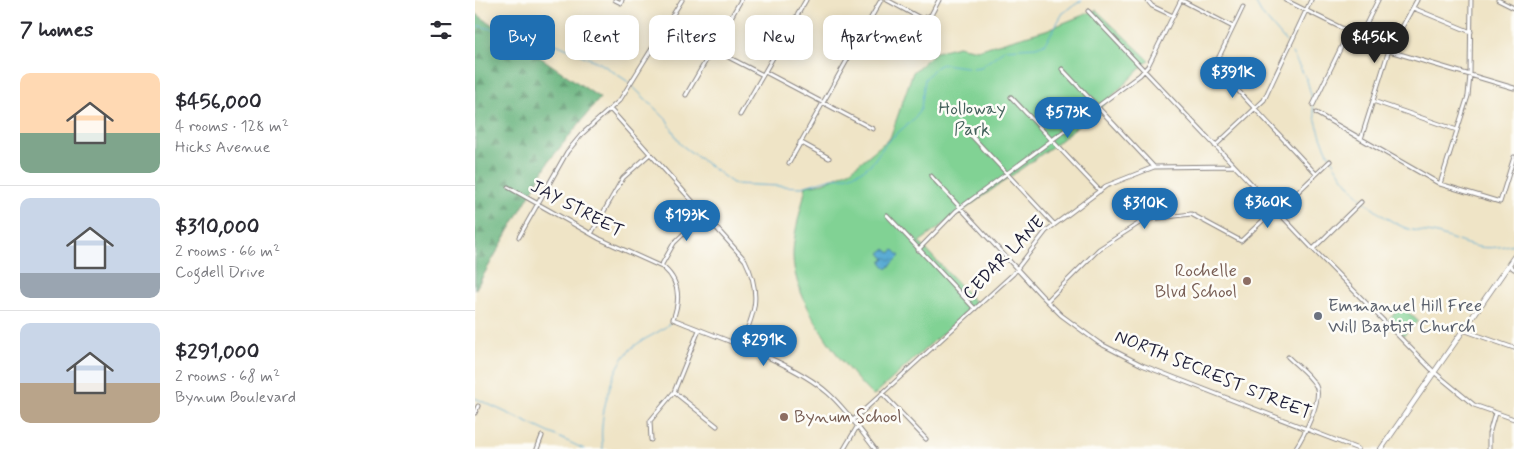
<!DOCTYPE html>
<meta charset="utf-8">
<style>
:root{--surface:#fff;--page:#f2f2f3;--text:#2b2b33;--muted:#7c7c81;--line:#e1e1e2;--accent:#1f6fb2}
body{margin:0;font-family:Mynerve,sans-serif;background:var(--page);color:var(--text);height:100vh;display:flex;flex-direction:column;font-size:19px;white-space:nowrap}
*{box-sizing:border-box;margin:0}
p{font-size:16px;color:var(--muted)}
.icon{flex:none;width:28px;height:28px;fill:none;stroke:currentColor;stroke-width:2;stroke-linecap:round;stroke-linejoin:round}
.map{position:relative;flex:1;overflow:hidden}
.details{display:flex;flex-direction:column;background:var(--surface);width:475px}
.details>*{flex:none}
.guide{position:absolute;left:15px;top:15px;width:475px;height:45px;display:flex;gap:10px}
.price{position:absolute;translate:-50% -42px;padding:0 11px;border-radius:18px;background:var(--accent);color:#fff;font-size:16px;line-height:32px;filter:drop-shadow(0 1px 2px #0008)}
.price::after{content:'';position:absolute;left:50%;top:30px;width:15px;height:11px;margin-left:-8px;background:inherit;clip-path:polygon(0 0,100% 0,50% 100%)}
.price.on{background:#222;color:#fff}
ul{padding:0;list-style:none}
li{display:flex;align-items:center;gap:15px;height:125px;padding:0 20px}
li+li{border-top:1px solid var(--line)}
li span{display:grid;place-items:center;flex:none;width:140px;height:100px;border-radius:10px;color:#555}
li>.icon{margin-inline-start:auto}
span .icon{width:60px;height:60px;fill:#fffc;stroke-width:1}
li b{font-size:21px}
h2{display:flex;justify-content:space-between;align-items:center;height:60px;padding:0 20px;font-size:21px}
.chip{padding:0 18px;border-radius:10px;background:var(--surface);box-shadow:0 2px 12px #0003;font-size:18px;line-height:45px}
.chip.on{background:var(--accent);color:#fff}
main{display:flex;flex:1;min-height:0}
.map>svg:first-child{display:block}
.forest{fill:url(#forest-firs);stroke:#456b5c}
.park{fill:#81d294;stroke:#527a68}
.water{fill:url(#water-ripples);stroke:#3e6688}
.lines{fill:none;stroke-linecap:round;stroke-linejoin:round}
.stream{stroke:#5aabd4;stroke-width:1}
.street-casing{stroke:#888380;stroke-width:5}
.secondary-casing{stroke:#888380;stroke-width:6}
.street{stroke:#fff;stroke-width:3}
.secondary{stroke:#fff;stroke-width:4.5}
.education-dot{fill:#8d6e63;stroke:#fdfcf7;stroke-width:2}
.worship-dot{fill:#6b7280;stroke:#fdfcf7;stroke-width:2}
.labels{text-anchor:middle;dominant-baseline:central;stroke-width:5;stroke-linejoin:round;paint-order:stroke}
.park-label{font-size:18px;fill:#43605a;stroke:#fdfcf7}
.street-label{font-size:18px;fill:#22223b;stroke:#fdfcf7}
.education-label{font-size:18px;fill:#785e54;stroke:#fdfcf7;text-anchor:end}
.worship-label{font-size:18px;fill:#5b616d;stroke:#fdfcf7;text-anchor:start}
</style>
<main>
<section class="details">
<h2>7 homes<svg class="icon" aria-label="filters" viewBox="0 0 24 24"><path d="M4 7h16M4 17h16"/><circle cx="9" cy="7" r="2"/><circle cx="15" cy="17" r="2"/></svg></h2>
<ul>
<li><span style="background:linear-gradient(#ffd9b3 60%,#7fa58c 0)"><svg class="icon" aria-label="home" viewBox="0 0 24 24"><path d="M3 11l9-7 9 7M6 9v11h12V9"/></svg></span><div><b>$456,000</b><p>4 rooms · 128 m²</p><p>Hicks Avenue</p></div></li>
<li><span style="background:linear-gradient(#c9d6e8 75%,#9aa5b1 0)"><svg class="icon" aria-label="home" viewBox="0 0 24 24"><path d="M3 11l9-7 9 7M6 9v11h12V9"/></svg></span><div><b>$310,000</b><p>2 rooms · 66 m²</p><p>Cogdell Drive</p></div></li>
<li><span style="background:linear-gradient(#c9d6e8 60%,#b9a48a 0)"><svg class="icon" aria-label="home" viewBox="0 0 24 24"><path d="M3 11l9-7 9 7M6 9v11h12V9"/></svg></span><div><b>$291,000</b><p>2 rooms · 68 m²</p><p>Bynum Boulevard</p></div></li>
</ul>
</section>
<div class="map">
<svg width="1039" height="449" viewBox="0 0 1039 449">
<defs>
<pattern id="forest-firs" width="22" height="20" patternUnits="userSpaceOnUse" patternTransform="scale(1.25)"><rect width="22" height="20" fill="#68b47e"/><path d="M5 1l3.5 6h-7zM16 11l3.5 6h-7z" fill="#559268"/></pattern>
<pattern id="water-ripples" width="26" height="14" patternUnits="userSpaceOnUse" patternTransform="scale(1.25)"><rect width="26" height="14" fill="#5aabd4"/><path d="M2 4q2-2 4 0t4 0M15 11q2-2 4 0t4 0" fill="none" stroke="#4a8bad"/></pattern>
</defs>
<rect width="100%" height="100%" fill="#fdfcf7"/>
<filter id="ink" filterUnits="userSpaceOnUse"><feTurbulence type="fractalNoise" baseFrequency=".02" numOctaves="2"/><feDisplacementMap in="SourceGraphic" scale="10" xChannelSelector="R" yChannelSelector="G"/><feConvolveMatrix kernelMatrix="1 2 1 2 8 2 1 2 1" color-interpolation-filters="sRGB"/></filter>
<filter id="wash" filterUnits="userSpaceOnUse"><feTurbulence type="fractalNoise" baseFrequency=".0096" numOctaves="4" result="noise"/><feDisplacementMap in="SourceGraphic" scale="20" xChannelSelector="R" yChannelSelector="G"/><feGaussianBlur stdDeviation="1.12" result="paint"/><feColorMatrix in="noise" values="0 0 0 0 0 0 0 0 0 0 0 0 0 0 0 0 0 1.4 0 .05"/><feComposite in="paint" operator="in"/></filter>
<g filter="url(#wash)">
<rect width="100%" height="100%" fill="#efe4c6"/>
<path class="forest" d="M0,13L125,98L74,161L0,290Z"/>
<path class="park" d="M621,10L674,60L626,107L578,146L444,242L501,303L398,396C367,366 317,299 318,255C318,233 327,208 331,186L348,183L376,170L415,138L438,72L461,52L483,46L502,50L571,30Z
M926,306L943,321L929,335L913,320Z"/>
<path class="water" d="M410,249L415,253L419,250L425,256L412,269L406,262L410,259L405,253Z"/>
<g class="lines">
<path class="stream" d="M779,0L786,13L811,42
M0,25L81,44L125,63L152,81L192,120L205,144L259,184L327,187L357,178L370,177L387,171L397,163L412,142L441,117L446,108L450,79L461,67L467,64L499,68L506,67L530,49L561,47L569,44L574,37L588,13L607,0
M817,53L832,80L838,102
M838,106C846,157 880,205 928,227C939,232 951,231 962,234C995,244 1003,253 1039,244
M0,398L109,449
M128,449C122,422 136,365 158,347C169,338 183,334 194,324"/>
</g>
</g>
<g filter="url(#ink)">
<g class="lines">
<g class="street-casing">
<path id="street" d="M140,0L146,3L147,0
M412,0L447,19L456,15L464,0
M672,0L677,6L698,16
M706,0L758,27
M810,0L911,50L1039,88
M1023,0L1039,8
M768,7L742,61V68L841,174
M938,8L996,32
M613,11L838,249L959,372L999,405L1039,419
M191,25L288,75
M884,38L903,0
M587,69L679,167
M290,72L398,129
M211,95L266,0
M536,97L625,191
M898,101L982,130
M838,105L873,33
M135,109L270,260C287,294 280,314 265,346
M841,113L965,184L1025,202L1039,157
M265,115L331,0
M493,132L579,224
M886,139L913,53L942,0
M325,142L354,158
M740,146L789,100L836,0
M314,163L406,0
M456,176L566,295L586,315L624,343L667,365L883,449
M965,184L993,96L995,75L996,0
M33,187L125,239L189,268C205,282 205,301 198,319C243,338 317,361 353,393C371,409 385,430 400,449
M802,212L855,161
M412,215L500,309
M116,234L148,178L175,154
M44,237L92,152L107,134L145,100L207,0
M838,249L886,202
M443,250L481,211L665,75L673,66L706,0
M1034,265L1039,269
M186,266L199,243L230,213
M572,301L624,249L669,220L716,214L766,241L800,209
M988,330L1039,348
M813,357C821,365 835,375 841,386C848,399 828,437 820,449
M199,392L242,426
M407,393L451,439
M0,413L3,406
M377,421L538,274L571,231L631,186L679,167L759,166
M176,440L175,421L199,392L224,330
M62,449L67,436
M369,449L382,427
M1014,449V434L1020,413"/>
</g>
<g class="secondary-casing">
<path id="secondary" d="M906,449L1039,257"/>
</g>
<use href="#street" class="street"/>
<use href="#secondary" class="secondary"/>
</g>
</g>
<g class="education-dot">
<circle cx="772" cy="281" r="5"/>
<circle cx="309" cy="417" r="5"/>
</g>
<circle class="worship-dot" cx="843" cy="316" r="5"/>
<g class="labels">
<g class="park-label">
<text x="497" y="109">Holloway<tspan x="497" dy="21">Park</tspan></text>
</g>
<g class="street-label">
<text transform="translate(102 209) rotate(28)">JAY STREET</text>
<text transform="translate(529 258) rotate(-46)">CEDAR LANE</text>
<text transform="translate(738 375) rotate(22)">NORTH SECREST STREET</text>
</g>
<g class="education-label">
<text x="762" y="271">Rochelle<tspan x="762" dy="21">Blvd School</tspan></text>
<text x="319" y="417" text-anchor="start">Bynum School</text>
</g>
<g class="worship-label">
<text x="853" y="306">Emmanuel Hill Free<tspan x="853" dy="21">Will Baptist Church</tspan></text>
</g>
</g>
</svg>
<b class="price on" style="left:900px;top:64px">$456K</b>
<b class="price" style="left:758px;top:99px">$391K</b>
<b class="price" style="left:593px;top:139px">$573K</b>
<b class="price" style="left:793px;top:229px">$360K</b>
<b class="price" style="left:670px;top:230px">$310K</b>
<b class="price" style="left:212px;top:242px">$193K</b>
<b class="price" style="left:289px;top:367px">$291K</b>
<div class="guide">
<a class="chip on">Buy</a>
<a class="chip">Rent</a>
<a class="chip">Filters</a>
<a class="chip">New</a>
<a class="chip">Apartment</a>
</div>
</div>
</main>
